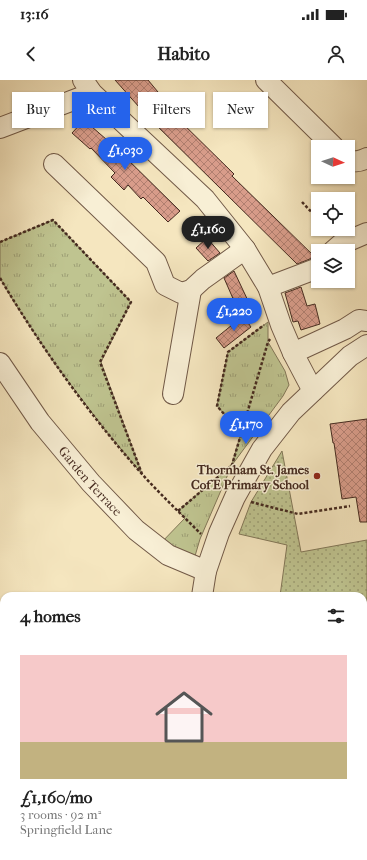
<!DOCTYPE html>
<meta charset="utf-8">
<style>
:root{--surface:#fff;--page:#f6f6f6;--text:#222;--muted:#767676;--line:#e0e0e0;--accent:#2563eb}
body{margin:0;font-family:"IM FELL French Canon",serif;background:var(--page);color:var(--text);height:100vh;display:flex;flex-direction:column;font-size:15px;white-space:nowrap}
*{box-sizing:border-box;margin:0}
p{font-size:13px;color:var(--muted)}
.icon{flex:none;width:22px;height:22px;fill:none;stroke:currentColor;stroke-width:2;stroke-linecap:round;stroke-linejoin:round}
.map{position:relative;flex:1;overflow:hidden}
.side{position:absolute;left:0px;top:512px;width:367px;height:268px;display:flex;flex-direction:column;background:var(--surface);border-radius:12px 12px 0 0;box-shadow:0 1px 3px #0004}
.side>*{flex:none}
.top-card{position:absolute;left:12px;top:12px;width:343px;height:36px;display:flex;gap:8px}
.needle{width:26px;rotate:93deg}
.tools{position:absolute;left:311px;top:60px;display:grid;gap:8px}
.tools a{display:grid;place-items:center;width:44px;height:44px;border-radius:0px;background:var(--surface);box-shadow:0 1px 3px #0004;font-size:20px}
.price{position:absolute;translate:-50% -34px;padding:0 9px;border-radius:14px;background:var(--accent);color:#fff;font-size:13px;line-height:26px;filter:drop-shadow(0 1px 2px #0008)}
.price::after{content:'';position:absolute;left:50%;top:24px;width:12px;height:9px;margin-left:-6px;background:inherit;clip-path:polygon(0 0,100% 0,50% 100%)}
.price.current{background:#222;color:#fff}
ul{padding:0;list-style:none}
li{display:grid;align-content:center;gap:8px;height:212px;padding:0 20px}
li+li{border-top:1px solid var(--line)}
li span{display:grid;place-items:center;height:124px;border-radius:0px;color:#555}
li>.icon{margin-inline-start:auto}
span .icon{width:72px;height:72px;fill:#fffc;stroke-width:1}
li b{font-size:17px}
h2{display:flex;justify-content:space-between;align-items:center;height:48px;padding:0 20px;font-size:17px}
.tag{padding:0 14px;border-radius:0px;background:var(--surface);box-shadow:0 1px 3px #0004;font-size:14px;line-height:36px}
.tag.current{background:var(--accent);color:#fff}
.status{display:flex;justify-content:space-between;align-items:center;height:28px;padding:0 20px;background:var(--surface);direction:ltr}
.status svg{height:11px;fill:currentColor}
header{display:flex;justify-content:space-between;align-items:center;height:52px;padding:0 20px;background:var(--surface);font-size:18px;font-weight:700}
.map>svg:first-child{display:block}
.grass{fill:url(#grass-tufts);stroke:#827758}
.park{fill:url(#park-dots);stroke:#827758}
.building{fill:url(#building-cross-hatch);stroke:#452a1f}
.lines{fill:none;stroke-linecap:round;stroke-linejoin:round}
.minor-casing{stroke:#715947;stroke-width:22}
.path{stroke:#452a1f;stroke-width:2.5;stroke-dasharray:3 2;stroke-linecap:butt}
.minor{stroke:#f8efd5;stroke-width:20}
.poi-dot{fill:#8f2418;stroke:#f8efd5;stroke-width:1.5}
.labels{text-anchor:middle;dominant-baseline:central;stroke-width:3;stroke-linejoin:round;paint-order:stroke}
.poi-label{font-size:13px;font-weight:bold;fill:#452a1f;stroke:#f8efd5;text-anchor:end}
.street-label{font-size:13px;fill:#452a1f;stroke:#f8efd5}
</style>
<div class="status"><b>13:16</b><svg viewBox="0 0 49 12"><path d="M0 12V9h3v3zM5 12V6h3v6zM10 12V3h3v9zM15 12V0h3v12zM26 1h20v11H26zM47 4h2v5h-2z"/></svg></div>
<header><svg class="icon" aria-label="back" viewBox="0 0 24 24"><path d="M15 5l-7 7 7 7"/></svg>Habito<svg class="icon" aria-label="person" viewBox="0 0 24 24"><circle cx="12" cy="8" r="4"/><path d="M4 21q1-7 8-7t8 7"/></svg></header>
<div class="map">
<svg width="367" height="780" viewBox="0 0 367 780">
<defs>
<pattern id="grass-tufts" width="24" height="20" patternUnits="userSpaceOnUse"><rect width="24" height="20" fill="#bfc490"/><path d="M3 7l-1-3M5 7V3M7 7l1-3M15 17l-1-3M17 17v-4M19 17l1-3" fill="none" stroke="#9d9f75"/></pattern>
<pattern id="park-dots" width="8" height="8" patternUnits="userSpaceOnUse"><rect width="8" height="8" fill="#bfc490"/><path d="M2 2h.1M6 6h.1" fill="none" stroke="#9d9f75" stroke-width="1.8" stroke-linecap="round"/></pattern>
<pattern id="building-cross-hatch" width="8" height="8" patternUnits="userSpaceOnUse"><rect width="8" height="8" fill="#d89c8a"/><path d="M0 0l8 8M0 8l8-8" fill="none" stroke="#b17f70"/></pattern>
</defs>
<rect width="100%" height="100%" fill="#f5e6bf"/>
<filter id="stains"><feTurbulence type="fractalNoise" baseFrequency=".005" numOctaves="4"/><feColorMatrix values="0 0 0 0 .2 0 0 0 0 .09 0 0 0 0 .02 0 0 0 .5 -.17"/></filter>
<radialGradient id="worn" r=".72"><stop offset=".6" stop-color="#630" stop-opacity="0"/><stop offset="1" stop-color="#630" stop-opacity=".3"/></radialGradient>
<path class="grass" d="M53,140L131,222L101,282L142,394L105,350L55,284L14,222L0,198V162Z
M268,242V262L285,291L289,305L283,316L232,385L200,459L195,476L159,465L185,438L178,431L232,384L241,353L217,326L228,272Z
M367,557V628H363V558Z"/>
<path class="park" d="M282,371L301,472L367,460V557L363,558V516H280L287,465L239,454L251,422Z"/>
<path class="building" d="M115,0H148L158,12L155,14L173,34L234,94L232,96L315,177L297,184L148,37Z
M84,40L114,66L180,131L168,142L143,117L141,119L128,105L124,110L111,97L115,93L91,68L90,69L72,53Z
M207,158L220,173L208,181L196,168Z
M234,191L250,225L238,230L224,198Z
M301,207L307,226L315,224L320,244L301,250L298,241L293,242L285,213Z
M243,236L251,247L224,268L216,258Z
M367,339V442H360L356,417L342,419L334,363H333L330,344Z"/>
<g class="lines">
<g class="minor-casing">
<g id="minor">
<path d="M83,0L92,13L205,119L245,169L268,207L281,245L293,273L313,311"/>
<path d="M266,0L334,67"/>
<path d="M0,48L92,13"/>
<path d="M348,79C353,83 361,81 367,78"/>
<path d="M54,84L156,182L165,205L181,213L191,210L203,199L245,169"/>
<path d="M333,171L341,164L367,153"/>
<path d="M268,207L318,188"/>
<path d="M293,273L345,249L359,240L367,241"/>
<path id="s1" d="M0,283L40,342L91,403L136,450L168,475L206,491"/>
<path d="M173,314L191,210"/>
<path d="M202,516L206,491L219,453L235,417L262,369L291,332L350,276L367,265"/>
<path d="M162,780L163,776"/>
</g>
</g>
<path class="path" d="M302,122L318,139
M0,162L53,140L131,222L100,282L142,394
M0,198C41,267 88,333 141,393C160,414 181,434 201,454
M248,359L241,353L217,326L228,272L264,245
M251,422L298,434L350,426
M178,431L232,385L268,262L270,259
M0,730L4,736
M31,776L33,780"/>
<use href="#minor" class="minor"/>
</g>
<circle class="poi-dot" cx="317" cy="396" r="4"/>
<g class="labels">
<g class="poi-label">
<text x="309" y="389">Thornham St. James<tspan x="309" dy="15">CofE Primary School</tspan></text>
</g>
<g class="street-label">
<text stroke="none"><textPath href="#s1" startOffset="149">Garden Terrace</textPath></text>
</g>
</g>
<rect width="100%" height="100%" filter="url(#stains)"/>
<rect width="100%" height="100%" fill="url(#worn)"/>
</svg>
<div class="tools">
<a><svg class="needle" viewBox="-14 -14 28 28"><path d="M0-13l5 13h-10z" fill="#e53935"/><path d="M0 13l5-13h-10z" fill="#767676"/></svg></a>
<a><svg class="icon" aria-label="locate" viewBox="0 0 24 24"><circle cx="12" cy="12" r="6"/><path d="M12 2v4M12 18v4M2 12h4M18 12h4"/></svg></a>
<a><svg class="icon" aria-label="layers" viewBox="0 0 24 24"><path d="M12 4l9 5-9 5-9-5zM3 14l9 5 9-5"/></svg></a>
</div>
<b class="price" style="left:125px;top:91px">£1,030</b>
<b class="price current" style="left:208px;top:170px">£1,160</b>
<b class="price" style="left:234px;top:252px">£1,220</b>
<b class="price" style="left:246px;top:365px">£1,170</b>
<div class="top-card">
<a class="tag">Buy</a>
<a class="tag current">Rent</a>
<a class="tag">Filters</a>
<a class="tag">New</a>
</div>
<section class="side">
<h2>4 homes<svg class="icon" aria-label="filters" viewBox="0 0 24 24"><path d="M4 7h16M4 17h16"/><circle cx="9" cy="7" r="2"/><circle cx="15" cy="17" r="2"/></svg></h2>
<ul>
<li><span style="background:linear-gradient(#f6c9c9 70%,#c2b280 0)"><svg class="icon" aria-label="home" viewBox="0 0 24 24"><path d="M3 11l9-7 9 7M6 9v11h12V9"/></svg></span><div><b>£1,160/mo</b><p>3 rooms · 92 m²</p><p>Springfield Lane</p></div></li>
</ul>
</section>
</div>
